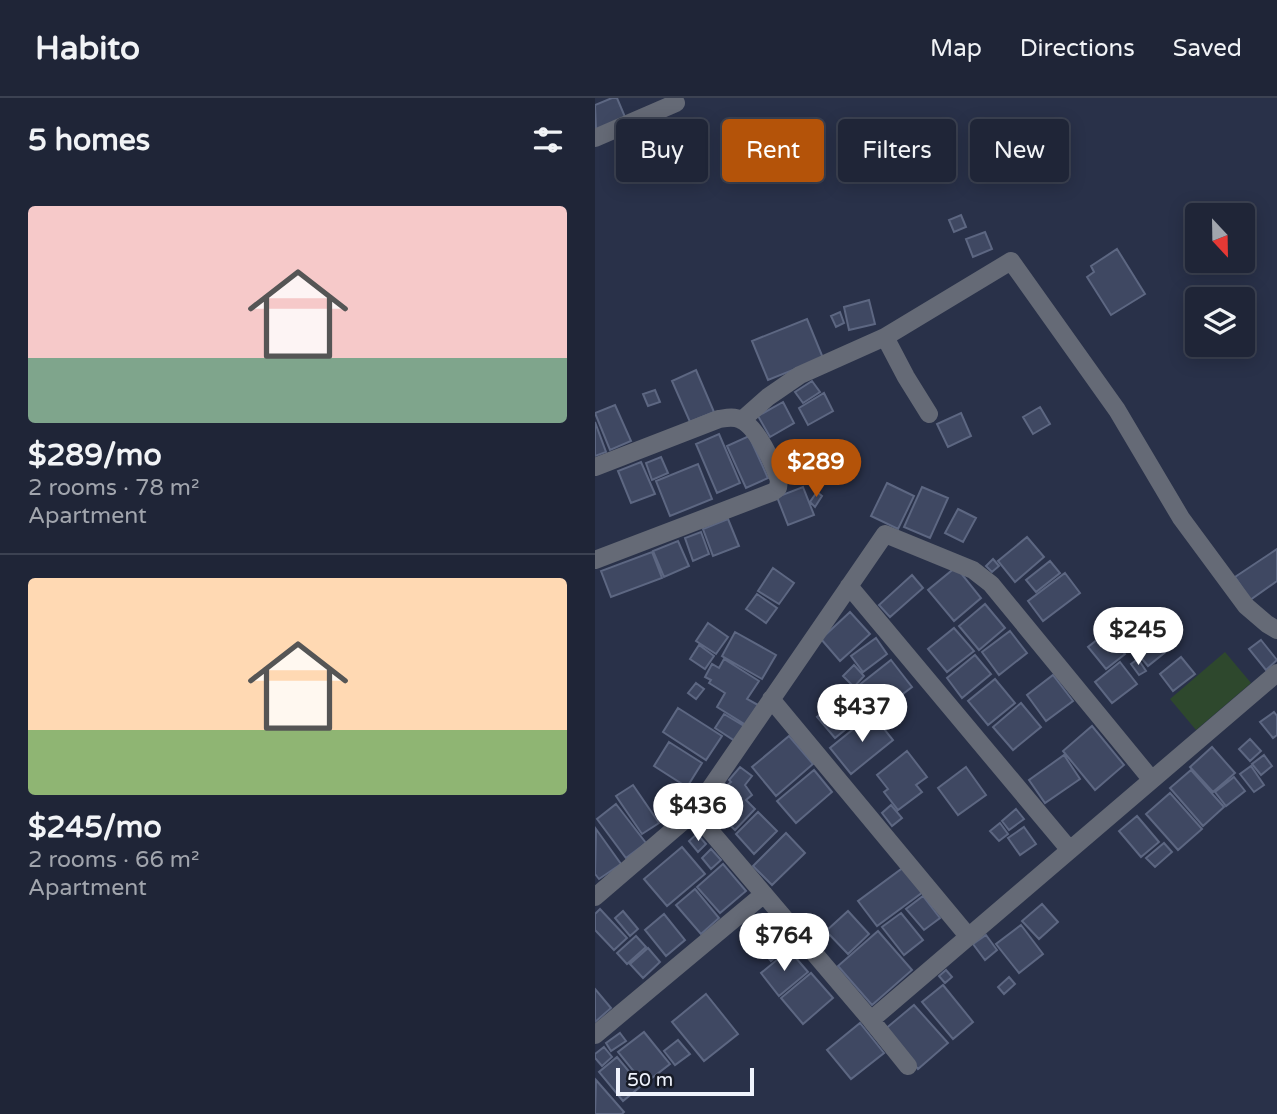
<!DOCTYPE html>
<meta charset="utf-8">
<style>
:root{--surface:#1f2537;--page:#2c3142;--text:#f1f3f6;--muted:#a1a5ad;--line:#3c4252;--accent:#b45309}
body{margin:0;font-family:"Varela Round",sans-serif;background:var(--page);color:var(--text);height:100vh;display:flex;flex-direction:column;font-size:26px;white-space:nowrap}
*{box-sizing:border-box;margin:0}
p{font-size:23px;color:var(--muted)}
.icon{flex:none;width:38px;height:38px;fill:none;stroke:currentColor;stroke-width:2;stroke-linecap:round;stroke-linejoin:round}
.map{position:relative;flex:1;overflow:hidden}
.sheet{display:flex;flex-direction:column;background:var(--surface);width:595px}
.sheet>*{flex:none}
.hud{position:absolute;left:21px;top:21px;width:555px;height:63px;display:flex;gap:14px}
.needle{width:46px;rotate:158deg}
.buttons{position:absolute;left:590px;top:105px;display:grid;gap:14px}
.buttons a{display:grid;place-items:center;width:70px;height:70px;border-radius:7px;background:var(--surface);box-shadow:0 4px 18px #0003,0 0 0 2px var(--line);font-size:35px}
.scale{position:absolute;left:21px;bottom:18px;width:138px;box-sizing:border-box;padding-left:7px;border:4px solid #eff3fc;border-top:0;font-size:19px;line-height:24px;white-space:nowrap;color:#eff3fc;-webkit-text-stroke:5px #161a25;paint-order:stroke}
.price{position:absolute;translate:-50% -60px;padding:0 16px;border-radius:24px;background:#fff;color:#222;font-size:23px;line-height:46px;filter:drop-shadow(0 2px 4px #0008)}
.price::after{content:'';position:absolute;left:50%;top:42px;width:21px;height:16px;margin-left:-10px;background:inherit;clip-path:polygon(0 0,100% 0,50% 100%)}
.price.on{background:var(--accent);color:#fff}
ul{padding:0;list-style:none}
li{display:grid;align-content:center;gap:14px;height:371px;padding:0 28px}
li+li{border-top:2px solid var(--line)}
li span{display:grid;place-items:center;height:217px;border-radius:7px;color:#555}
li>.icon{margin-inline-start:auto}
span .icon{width:126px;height:126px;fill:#fffc;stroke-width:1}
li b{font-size:30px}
h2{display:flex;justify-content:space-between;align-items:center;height:84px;padding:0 28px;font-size:30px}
.chip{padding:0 24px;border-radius:7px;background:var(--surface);box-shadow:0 4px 18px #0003,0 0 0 2px var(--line);font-size:24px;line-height:63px}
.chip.on{background:var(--accent);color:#fff}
header{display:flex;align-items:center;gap:42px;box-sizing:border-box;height:98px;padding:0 35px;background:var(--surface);border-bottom:2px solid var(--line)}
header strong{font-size:33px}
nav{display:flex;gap:38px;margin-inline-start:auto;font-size:24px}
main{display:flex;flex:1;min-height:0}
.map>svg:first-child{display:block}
.garden{fill:#2e482d}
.building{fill:#3f4862;stroke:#5d6782;stroke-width:2}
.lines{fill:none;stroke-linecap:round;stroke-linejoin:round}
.minor{stroke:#656a76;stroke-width:18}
</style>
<header>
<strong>Habito</strong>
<nav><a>Map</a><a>Directions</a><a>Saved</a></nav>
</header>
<main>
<section class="sheet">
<h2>5 homes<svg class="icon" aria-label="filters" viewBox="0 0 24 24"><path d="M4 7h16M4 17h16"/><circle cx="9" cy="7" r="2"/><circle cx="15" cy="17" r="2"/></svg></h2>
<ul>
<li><span style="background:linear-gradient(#f6c9c9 70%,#7fa58c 0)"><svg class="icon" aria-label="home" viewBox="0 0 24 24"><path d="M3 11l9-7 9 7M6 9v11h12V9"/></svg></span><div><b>$289/mo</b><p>2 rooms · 78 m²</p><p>Apartment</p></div></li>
<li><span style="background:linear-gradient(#ffd9b3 70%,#8fb573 0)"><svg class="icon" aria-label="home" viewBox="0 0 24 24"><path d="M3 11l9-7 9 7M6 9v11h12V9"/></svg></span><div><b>$245/mo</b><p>2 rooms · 66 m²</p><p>Apartment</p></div></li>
</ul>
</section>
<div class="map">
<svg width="682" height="1016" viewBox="0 0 682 1016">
<rect width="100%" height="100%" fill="#293149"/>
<path class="garden" d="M630,554L656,585L601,632L575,601Z"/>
<path class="building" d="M17,0H22L30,19L1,32L0,7Z
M366,117L371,129L359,134L354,122Z
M390,134L397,151L378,159L371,141Z
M522,151L550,196L516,217L492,179L499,174L496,168Z
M274,202L280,226L254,232L249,209Z
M245,214L249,225L241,229L236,218Z
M212,221L228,260L173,282L157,243Z
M101,272L119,314L95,324L77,283Z
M217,283L225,294L208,305L200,294Z
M60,292L65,304L53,308L48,296Z
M229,295L238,313L213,327L204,310Z
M188,304L199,325L175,339L163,318Z
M20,307L36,343L15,352L0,315Z
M445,309L455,326L438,336L428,319Z
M366,315L376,338L353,349L342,326Z
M0,324L11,354L0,358Z
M124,336L145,385L122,395L101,346Z
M154,338L173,380L151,390L132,348Z
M66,359L73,375L57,382L51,365Z
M46,364L60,396L36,405L23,373Z
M103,366L117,401L75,418L61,383Z
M292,385L319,398L303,431L276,418Z
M208,389L219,417L193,427L182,399Z
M327,389L353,400L335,440L309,429Z
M222,394L227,398L220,409L215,404Z
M363,411L381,420L368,444L350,435Z
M133,421L144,448L118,458L108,431Z
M106,434L114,456L98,463L90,440Z
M432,439L449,459L420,484L403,463Z
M83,443L94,468L69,479L58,453Z
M682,451V483L655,502L640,479Z
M57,454L67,480L16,499L6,473Z
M398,461L404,468L397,474L391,468Z
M455,463L465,475L441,494L431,482Z
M361,469L386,500L359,523L333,492Z
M178,470L199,485L184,506L163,493Z
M470,475L485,495L448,523L433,503Z
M317,477L328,490L295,519L284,507Z
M162,496L182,510L171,525L151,511Z
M390,506L410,530L384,552L364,528Z
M255,514L275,536L245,563L226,541Z
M558,524L578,548L553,568L533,544Z
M113,525L133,539L121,556L101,543Z
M359,530L379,553L352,574L333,551Z
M415,533L432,555L404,577L387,554Z
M140,534L181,557L167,581L127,558Z
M512,534L530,556L511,571L493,549Z
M281,540L292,556L268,574L256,558Z
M666,542L682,562L671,572L654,551Z
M104,547L119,558L110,571L95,561Z
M380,557L396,576L367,600L352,580Z
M586,559L600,576L578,593L565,576Z
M129,561L164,583L152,601L163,607L151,627L122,609L130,595L114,585L116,582L110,579L117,566L124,570Z
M543,561L551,573L544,577L536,566Z
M296,562L317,589L284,614L263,588Z
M525,564L542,586L517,605L500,584Z
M259,567L269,578L259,589L248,578Z
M458,577L478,603L451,623L432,597Z
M400,581L420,605L393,627L373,603Z
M101,585L109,591L101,601L93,595Z
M255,592L273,613L240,640L222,619Z
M426,605L446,629L418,652L398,629Z
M83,610L127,638L111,662L68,634Z
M679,614L682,618V637L678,640L665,624Z
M129,616L149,628L140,643L120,630Z
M277,616L298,642L256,676L235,650Z
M497,628L529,667L500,692L468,653Z
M194,638L218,666L181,698L157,669Z
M655,641L666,653L655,663L644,651Z
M74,644L107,665L92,689L59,668Z
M617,649L640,675L618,694L595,669Z
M312,653L332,679L321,687L327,694L303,712L289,694L293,691L282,677Z
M469,657L485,681L450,705L434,682Z
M669,657L677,668L666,677L657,666Z
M656,668L669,687L659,694L645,676Z
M145,669L157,678L150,687L157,697L151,702L160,711L140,732L120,713L131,702L124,694L136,684L134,682Z
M371,669L391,697L363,717L343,690Z
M219,672L237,694L201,725L182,703Z
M596,672L629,709L608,728L575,690Z
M639,679L650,693L631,708L620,694Z
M38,687L64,725L47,736L21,698Z
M575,695L607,731L583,752L551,716Z
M21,706L51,745L31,760L2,721Z
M296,707L307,720L297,728L287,715Z
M421,711L429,721L414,732L407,723Z
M163,714L182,733L159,756L141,736Z
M542,718L564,744L546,759L524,733Z
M405,725L413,736L404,743L395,733Z
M429,729L441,746L425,757L413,740Z
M1,731L26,766L4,781L0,776Z
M191,735L210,755L177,787L158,768Z
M102,736L111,746L103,754L94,743Z
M569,745L577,754L560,769L551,760Z
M87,749L110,776L72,808L49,781Z
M116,751L126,762L116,771L107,760Z
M128,766L151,793L125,815L102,789Z
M309,769L328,794L282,828L263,803Z
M100,791L124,820L106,836L81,807Z
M328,798L345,820L329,832L311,811Z
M447,806L463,824L444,841L427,823Z
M5,811L32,840L19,852L0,832V816Z
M28,813L43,831L35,838L20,820Z
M253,813L274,836L253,856L231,833Z
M306,815L328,842L309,857L287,829Z
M69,816L90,842L71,858L50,832Z
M426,827L448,856L424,875L401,846Z
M227,833L233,841L223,848L217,840Z
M283,833L317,872L277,907L243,868Z
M180,834L192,849L176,863L163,848Z
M391,837L402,852L390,862L378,846Z
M41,838L51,849L32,866L22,855Z
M53,850L65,864L48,880L35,866Z
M194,852L213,874L184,898L166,875Z
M351,872L357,879L350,885L344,878Z
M216,875L238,900L208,926L186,900Z
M414,879L420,886L409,896L403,889Z
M348,887L378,924L358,941L327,904Z
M0,891L16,910L0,924Z
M111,896L143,936L109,963L77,924Z
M319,907L353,945L323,971L289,932Z
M265,925L289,955L256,981L232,952Z
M49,934L75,966L49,986L23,954Z
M25,935L31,943L16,953L11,945Z
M83,942L95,956L80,967L69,953Z
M9,949L17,959L7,968L0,960V956Z
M22,959L46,988L28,1003L4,974Z
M1,982L29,1014L27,1016H0Z"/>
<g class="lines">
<path class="minor" d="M0,40L81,5
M290,239L311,279L334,316
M147,322L173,299L205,277L290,239L416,163L522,312L586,420L651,508L672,526L682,532
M0,369L124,321C131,320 139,318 146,322C162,329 178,365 184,382L183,390L178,394L0,462
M254,488L474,751
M176,601L373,838
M99,714L276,922L313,968
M0,799L99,714L290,436L378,472L396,486L556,681
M276,922L682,575
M0,937L169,796"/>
</g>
</svg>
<div class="buttons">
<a><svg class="needle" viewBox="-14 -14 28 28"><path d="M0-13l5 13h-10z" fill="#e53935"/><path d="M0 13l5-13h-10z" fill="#a1a5ad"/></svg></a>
<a><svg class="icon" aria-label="layers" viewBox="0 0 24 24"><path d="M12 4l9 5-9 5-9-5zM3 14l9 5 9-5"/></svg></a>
</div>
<div class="scale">50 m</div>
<b class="price on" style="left:221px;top:401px">$289</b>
<b class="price" style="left:543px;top:569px">$245</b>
<b class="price" style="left:267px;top:646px">$437</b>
<b class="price" style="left:103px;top:745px">$436</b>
<b class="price" style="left:189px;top:875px">$764</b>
<div class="hud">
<a class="chip">Buy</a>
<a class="chip on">Rent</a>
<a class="chip">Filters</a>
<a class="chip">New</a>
</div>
</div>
</main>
